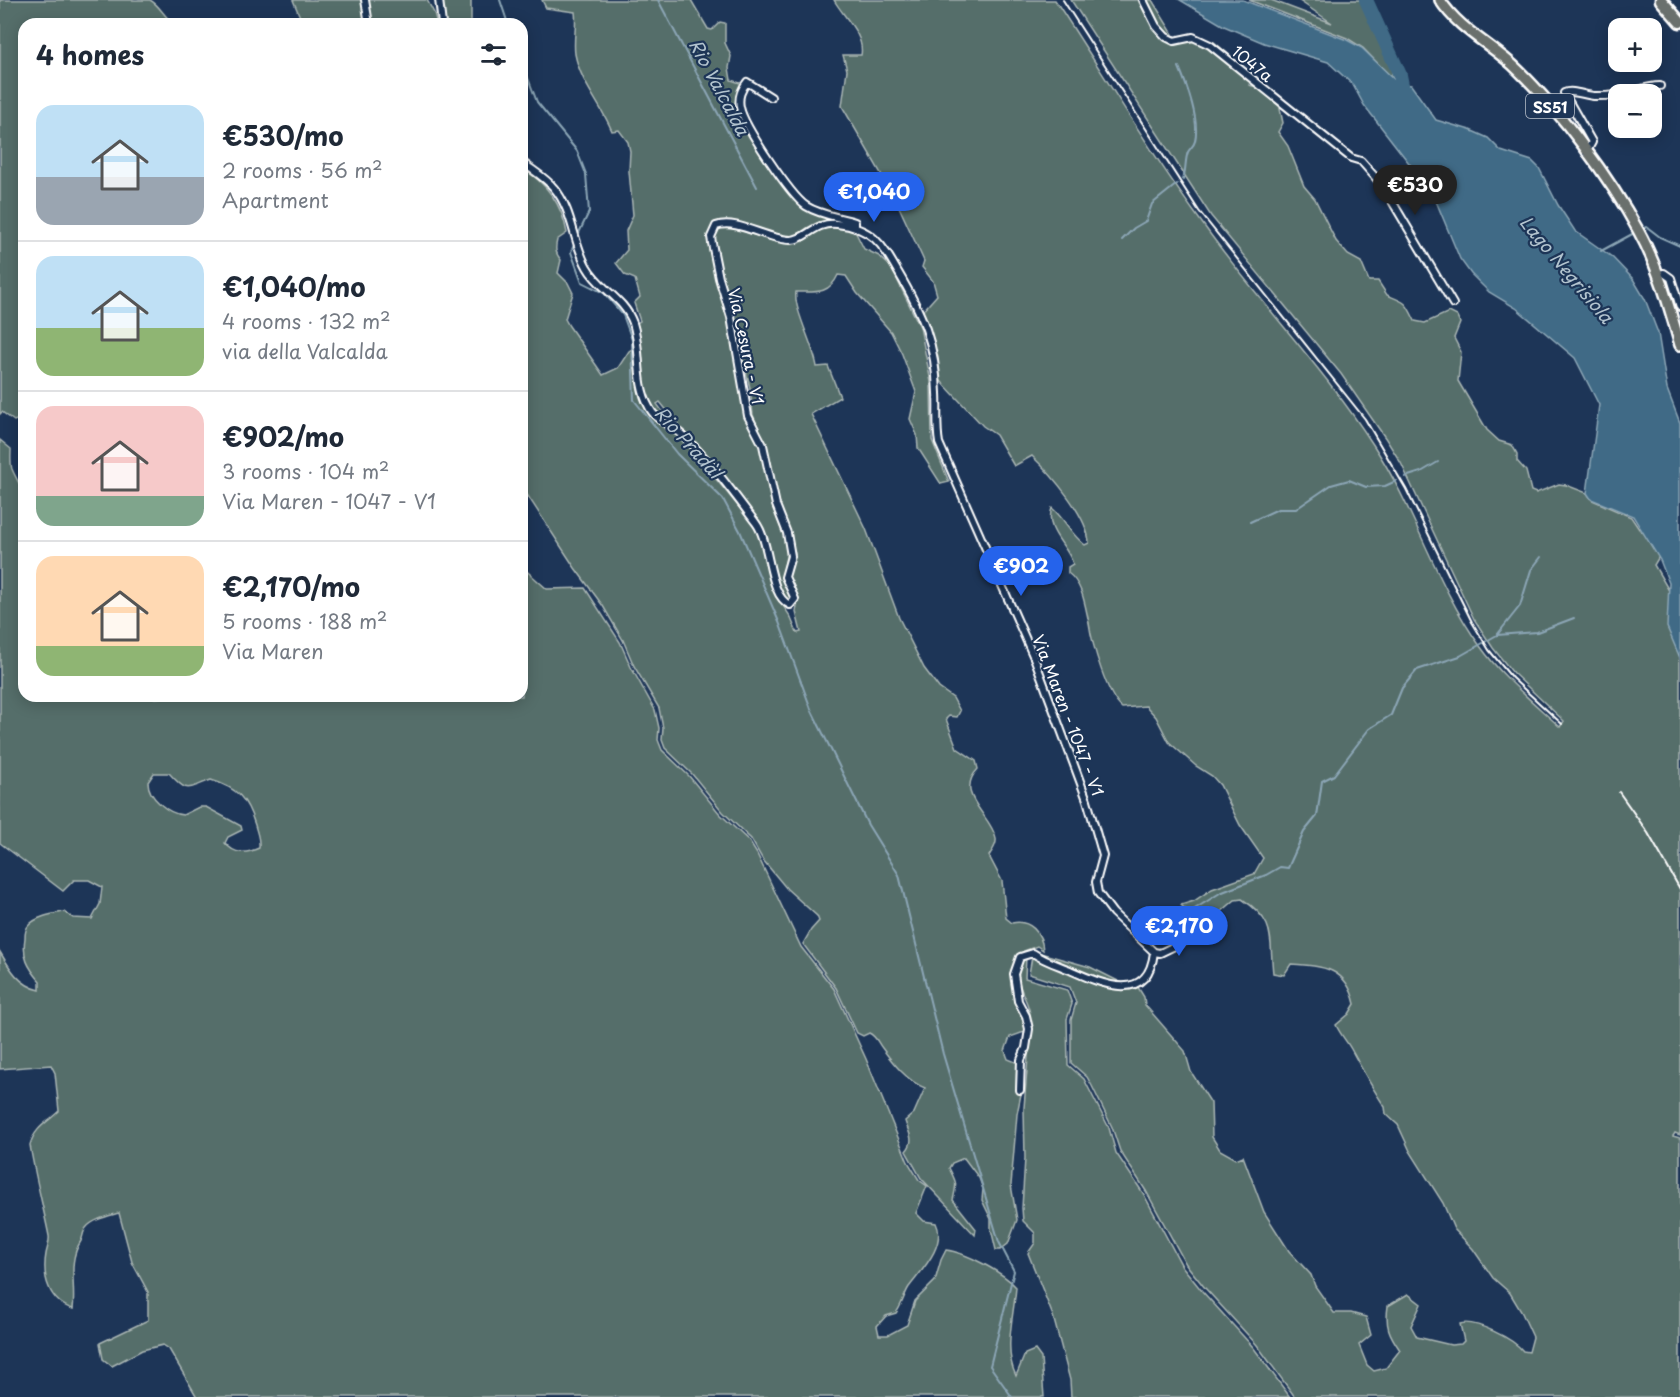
<!DOCTYPE html>
<meta charset="utf-8">
<style>
:root{--surface:#fff;--page:#f6f6f7;--text:#1f2937;--muted:#747a83;--line:#e0e1e3;--accent:#2563eb}
body{margin:0;font-family:"Playpen Sans",sans-serif;background:var(--page);color:var(--text);height:100vh;display:flex;flex-direction:column;font-size:22px;white-space:nowrap}
*{box-sizing:border-box;margin:0}
p{font-size:20px;color:var(--muted)}
.icon{flex:none;width:33px;height:33px;fill:none;stroke:currentColor;stroke-width:2;stroke-linecap:round;stroke-linejoin:round}
.map{position:relative;flex:1;overflow:hidden}
.details{position:absolute;left:18px;top:18px;width:510px;height:684px;display:flex;flex-direction:column;background:var(--surface);border-radius:18px;box-shadow:0 3px 15px #0003}
.details>*{flex:none}
.fabs{position:absolute;left:1608px;top:18px;display:grid;gap:12px}
.fabs a{display:grid;place-items:center;width:54px;height:54px;border-radius:12px;background:var(--surface);box-shadow:0 3px 15px #0003;font-size:30px}
.price{position:absolute;translate:-50% -51px;padding:0 14px;border-radius:21px;background:var(--accent);color:#fff;font-size:20px;line-height:39px;filter:drop-shadow(0 2px 3px #0008)}
.price::after{content:'';position:absolute;left:50%;top:36px;width:18px;height:14px;margin-left:-9px;background:inherit;clip-path:polygon(0 0,100% 0,50% 100%)}
.price.selected{background:#222;color:#fff}
ul{padding:0;list-style:none}
li{display:flex;align-items:center;gap:18px;height:150px;padding:0 18px}
li+li{border-top:2px solid var(--line)}
li span{display:grid;place-items:center;flex:none;width:168px;height:120px;border-radius:18px;color:#555}
li>.icon{margin-inline-start:auto}
span .icon{width:72px;height:72px;fill:#fffc;stroke-width:1}
li b{font-size:26px}
h2{display:flex;justify-content:space-between;align-items:center;height:72px;padding:0 18px;font-size:26px}
.map>svg:first-child{display:block}
.green{fill:#556e6a;stroke:#aab6b4;stroke-width:1.5;fill-rule:evenodd}
.water{fill:#406b86;stroke:#8ca6b6;stroke-width:1.5}
.lines{fill:none;stroke-linecap:round;stroke-linejoin:round}
.stream{stroke:#8ca6b6;stroke-width:2}
.river{stroke:#406b86;stroke-width:14}
.street-casing{stroke:#fff;stroke-width:10}
.primary-casing{stroke:#fff;stroke-width:14}
.highway-casing{stroke:#fff;stroke-width:15}
.street{stroke:#1d3557;stroke-width:6}
.primary{stroke:#6a706d;stroke-width:9}
.highway{stroke:#6a706d;stroke-width:10}
.rail{stroke:#fff;stroke-width:2}
.labels{text-anchor:middle;dominant-baseline:central;stroke-width:4.5;stroke-linejoin:round;paint-order:stroke}
.shield{fill:#1d3557;stroke:#bbc2cd;stroke-width:1.5}
.shield-label{font-size:15px;font-weight:bold;fill:#fff}
.street-label{font-size:16px;fill:#fff;stroke:#1d3557}
.water-label{font-size:18px;font-style:italic;fill:#b3c4cf;stroke:#1d3557}
</style>
<div class="map">
<svg width="1680" height="1397" viewBox="0 0 1680 1397">
<rect width="100%" height="100%" fill="#1d3557"/>
<filter id="ink" filterUnits="userSpaceOnUse"><feTurbulence type="fractalNoise" baseFrequency=".0167" numOctaves="2"/><feDisplacementMap in="SourceGraphic" scale="12" xChannelSelector="R" yChannelSelector="G"/><feConvolveMatrix kernelMatrix="1 2 1 2 8 2 1 2 1" color-interpolation-filters="sRGB"/></filter>
<g filter="url(#ink)">
<path class="green" d="M0,0H150C161,6 164,18 175,24H24V417L14,421L2,412L0,414Z
M293,0H362L366,24H303Z
M367,0H427L434,13L437,24H371Z
M442,0H471V24H446Z
M542,0H691L708,29L712,30L720,22L725,23V43L731,56L729,68L731,80L743,84L742,102L750,125L802,203L848,223C833,220 820,220 807,228C801,232 798,237 791,237C767,237 733,212 713,224L708,236L729,318L745,416L760,447L773,507L785,540L787,551L782,578L792,600L788,601L779,590L768,544L760,525L697,445L677,427L678,424L660,402L657,404L671,423C636,404 645,357 637,323L640,321L634,303L640,297L635,279L625,275L616,263L627,250L626,231L633,215L629,171L630,151L628,142L619,130L612,131C601,104 581,84 575,54C573,39 577,26 575,12L546,8Z
M834,0H1055C1105,76 1151,154 1205,227C1259,302 1324,368 1374,446C1415,509 1436,585 1480,646C1502,677 1532,701 1560,727L1564,721L1513,673L1493,648L1474,619L1401,463L1386,439L1341,374L1211,216L1071,0H1152L1174,36L1177,38L1214,42L1253,75L1249,85L1264,89L1278,99L1283,123L1278,132L1288,146L1304,186L1315,199L1336,241L1348,255L1361,262L1369,281H1378L1387,295C1407,303 1406,302 1415,321L1425,323L1449,312L1457,316L1460,323L1454,338L1461,352L1458,381L1487,430L1499,441L1512,445L1517,454V461L1526,471L1531,491L1536,493L1559,484L1566,485L1587,493L1592,500L1631,517L1639,529L1648,537L1660,555L1654,565L1671,594L1680,643V1135L1675,1133L1673,1136L1680,1138V1397H1295L1257,1345L1205,1288L1186,1264L1146,1191L1120,1151L1112,1127L1092,1086L1087,1077L1071,1063V1020L1076,1003L1070,987L1029,974L1033,951L1090,967L1120,982L1136,984L1144,997L1145,1005L1185,1051L1191,1072L1211,1103L1212,1137L1220,1150L1236,1159L1243,1156L1264,1212L1289,1251L1311,1275L1315,1286L1334,1313H1351L1366,1317L1371,1335L1359,1345L1367,1365L1374,1371L1386,1368L1400,1350C1389,1334 1385,1326 1388,1306L1408,1294L1421,1304L1411,1326L1417,1337L1451,1345L1461,1344L1464,1341L1460,1324C1475,1319 1513,1339 1523,1351L1529,1352L1533,1337L1522,1313L1510,1293L1493,1278L1473,1249L1454,1229L1443,1203L1410,1151L1398,1125L1386,1114L1385,1107C1372,1088 1362,1069 1351,1049C1346,1040 1340,1034 1336,1025L1349,1014L1355,1004C1347,968 1324,966 1291,964L1284,975L1273,973C1269,937 1277,922 1242,899L1235,900L1221,912L1223,916C1199,923 1199,922 1181,905L1194,901L1212,889L1254,874L1263,858L1240,825L1220,785L1212,776L1196,766L1169,742L1156,717L1146,706L1122,708C1107,696 1092,644 1089,623C1085,606 1083,584 1068,573V567L1073,564C1068,545 1044,531 1052,508C1065,519 1071,535 1085,545L1089,543C1088,516 1051,474 1032,456L1014,466L996,435L983,426L940,380L937,360L922,312L937,295L933,281L922,267L924,261L894,196L842,106L847,70L843,55H861C865,35 843,16 834,0Z
M1249,0H1271L1332,23L1298,0H1362L1392,65V78L1363,48L1347,38Z
M522,168C547,183 562,204 567,233L557,240C555,248 555,253 561,260L558,273L568,283L573,293L565,319L569,326L603,375L618,368L629,351L635,347C637,365 637,386 644,403C652,422 671,428 685,441C695,451 703,463 712,474V477L716,479L755,527L763,546L774,592L790,616L797,633L801,632L796,612L798,599L789,577L793,545L779,506L766,445L753,415L750,388L714,243L717,231L721,227C743,227 770,245 789,242C793,242 798,238 802,236C821,227 835,223 855,231L864,249L879,256L891,267L920,327L931,382L932,440L949,482L941,484L918,448L917,435L910,419L916,392L902,354L891,332L857,293L846,276L838,275C829,295 815,292 796,292C793,308 814,346 817,367L828,366L840,397L811,414L866,529L899,618L924,668L939,688L953,698L960,711L957,717L949,716L946,719L957,748L976,761L978,769C953,795 992,815 996,839C997,846 992,850 989,856L1002,881L1006,918L1012,923C1030,919 1042,933 1043,950L1037,946L1024,951L1020,955L1015,975L1021,1003L1027,1013V1031L1010,1037L1005,1051L1008,1059L1018,1063V1075L1023,1084L1017,1114L1011,1185L1017,1220L1008,1244L1000,1250H996L991,1229V1219L982,1200L983,1189L979,1178L964,1158L952,1163L949,1168C957,1184 957,1182 953,1200L976,1229L975,1235L921,1178L906,1151C916,1140 908,1132 905,1121L914,1113L925,1088C907,1081 893,1063 882,1048C877,1042 877,1037 869,1033L863,1036L857,1033L836,988L803,944L811,930L819,921L817,916L787,889L763,860L751,839L723,812L692,774L665,748L662,740L663,728L659,708L634,666L623,640L603,606L575,568L522,487Z
M0,440L11,449C11,455 10,463 12,469C18,484 30,495 22,512L24,514V696H154L155,698L173,696H522V567L547,589L585,588L620,642L631,667L655,710L659,728L658,740L662,750L689,776L720,814L749,841L757,854L801,947L834,989L866,1059L908,1162L919,1180L927,1186L916,1213L924,1221L936,1223C947,1245 921,1271 909,1287C904,1295 902,1305 896,1313L886,1316L877,1326L879,1335H888L907,1325L915,1301L935,1281L941,1260L946,1250C965,1252 1004,1273 1016,1287C1014,1316 1003,1349 1016,1376L1025,1354L1035,1350L1041,1358L1044,1397H197L169,1349L163,1345L142,1350L112,1366L103,1359L100,1343L148,1320V1292L132,1262L119,1213C109,1216 93,1219 86,1228C83,1231 83,1237 81,1241C67,1262 76,1285 73,1309C49,1302 42,1277 46,1254C47,1248 50,1242 49,1236C43,1206 35,1176 30,1145C35,1127 47,1123 59,1111L55,1073L51,1065L0,1069V952C10,969 20,986 40,990V981C28,967 22,957 25,938C25,934 26,928 29,925C37,916 53,914 64,912L73,918L92,919L100,904L102,887L89,880H74L63,891L0,843ZM154,773H169C188,794 186,789 211,780C238,788 247,799 255,825C257,833 260,839 259,848C246,854 235,855 225,843L228,837L242,830L241,826L206,807H199L183,815C168,814 148,797 148,782Z
M1026,956L1025,978L1067,990L1072,1004L1067,1019L1068,1065L1084,1079L1088,1087L1109,1128L1116,1153L1143,1193L1182,1266L1202,1291L1253,1347L1290,1397H1071L1070,1380L1053,1316L1028,1253L1035,1243V1233L1023,1221L1022,1208L1025,1158L1024,1108L1031,1019C1029,995 1010,987 1023,957Z"/>
<path class="water" d="M1180,0H1243L1347,40L1362,48L1398,83L1411,85L1436,120L1470,130L1488,138L1501,151L1532,161L1539,168L1558,205L1575,231L1612,257L1633,279L1645,299L1658,333L1667,389L1680,423V658L1667,627L1669,583L1660,560L1633,516L1591,499L1587,493L1599,405L1575,358L1516,308L1489,292L1471,274L1460,259L1433,194L1364,105L1353,85L1328,62L1264,43L1224,26Z"/>
<g class="lines">
<path class="stream" d="M500,0L508,24
M658,0L757,187
M522,62L537,102L577,151L586,174L589,212L577,237
M1179,67C1187,86 1200,120 1195,141C1194,146 1190,148 1188,152C1185,159 1186,171 1183,180
M1641,229L1647,227L1660,237L1680,246
M1122,240L1134,228L1146,221L1152,204L1177,184
M575,242L571,252L582,282L604,293L623,315L632,340L634,400L677,454L723,499L740,531L779,622L811,709L868,825L899,875L943,1054L999,1242L1014,1271L990,1366L1012,1397
M1601,251L1636,232
M1405,477L1421,472L1438,462
M1250,522L1278,509H1296L1331,485L1349,480L1366,487L1385,486L1396,481
M1497,635L1520,606L1531,570L1541,557
M1185,915L1220,893L1266,875L1280,867L1288,868L1304,832L1317,816L1322,781L1334,775L1369,729L1391,715L1402,688L1417,670L1460,656L1497,635L1537,632L1574,618"/>
<path class="river" d="M1366,0L1400,75L1402,85L1390,96"/>
<g class="street-casing">
<path id="street" d="M365,0L369,24
M439,0L442,24
M1143,0L1156,26L1166,37L1174,41L1193,37L1210,45L1351,158L1361,161L1383,186L1453,304
M288,23L289,24
M771,97L747,82C741,90 738,97 740,107C743,125 791,196 806,206C820,215 839,217 855,222V228
M1586,153L1592,142L1564,93C1573,89 1585,96 1596,96C1606,96 1618,96 1629,93C1640,90 1647,86 1660,86
M522,162C532,170 546,178 554,188C573,210 573,243 587,267C599,289 624,298 633,323C642,350 635,382 649,407C655,420 669,424 680,433C706,455 735,495 756,523C771,543 768,596 790,605L795,599L785,577L791,556L787,533L776,505L763,445L748,416L731,317L719,278L712,243L711,237L716,226C737,218 767,240 791,240C806,240 815,221 837,224C873,228 882,244 898,272C922,313 936,344 937,393C938,410 936,426 939,443L1035,660L1087,800L1103,856L1096,882L1098,893L1113,913L1154,952
M1658,274L1664,273L1671,278L1680,307
M1154,952L1160,953L1187,940L1188,936
M1020,1090L1021,1060L1026,1048L1029,1029L1026,1016L1018,1001L1014,974L1020,957L1033,953C1044,961 1058,965 1070,970C1102,984 1148,1005 1154,952"/>
</g>
<g class="primary-casing">
<path id="primary" d="M1440,0C1460,31 1493,45 1518,70C1560,111 1610,178 1638,230C1658,266 1669,306 1680,345"/>
</g>
<g class="highway-casing">
<path id="highway" d="M1661,0L1680,22"/>
</g>
<use href="#street" class="street"/>
<use href="#primary" class="primary"/>
<use href="#highway" class="highway"/>
<path class="rail" d="M1063,0L1199,211L1365,419L1406,489L1472,622L1489,650L1512,678L1562,724
M1619,792L1648,833L1680,889"/>
</g>
</g>
<g class="labels">
<rect class="shield" x="1526" y="94" width="48" height="24" rx="4.5"/>
<g class="shield-label">
<text x="1550" y="106">SS51</text>
</g>
<g class="street-label">
<text transform="translate(1253 63) rotate(39)">1047a</text>
<text transform="translate(747 346) rotate(78)">Via Cesura - V1</text>
<text transform="translate(1069 715) rotate(69)">Via Maren - 1047 - V1</text>
</g>
<g class="water-label">
<text transform="translate(720 87) rotate(62)">Rio Valcalda</text>
<text transform="translate(1567 269) rotate(50)">Lago Negrisiola</text>
<text transform="translate(689 442) rotate(48)">Rio Pradàl</text>
</g>
</g>
</svg>
<div class="fabs">
<a>+</a>
<a>−</a>
</div>
<b class="price selected" style="left:1415px;top:216px">€530</b>
<b class="price" style="left:874px;top:223px">€1,040</b>
<b class="price" style="left:1021px;top:597px">€902</b>
<b class="price" style="left:1179px;top:957px">€2,170</b>
<section class="details">
<h2>4 homes<svg class="icon" aria-label="filters" viewBox="0 0 24 24"><path d="M4 7h16M4 17h16"/><circle cx="9" cy="7" r="2"/><circle cx="15" cy="17" r="2"/></svg></h2>
<ul>
<li><span style="background:linear-gradient(#bfe0f5 60%,#9aa5b1 0)"><svg class="icon" aria-label="home" viewBox="0 0 24 24"><path d="M3 11l9-7 9 7M6 9v11h12V9"/></svg></span><div><b>€530/mo</b><p>2 rooms · 56 m²</p><p>Apartment</p></div></li>
<li><span style="background:linear-gradient(#bfe0f5 60%,#8fb573 0)"><svg class="icon" aria-label="home" viewBox="0 0 24 24"><path d="M3 11l9-7 9 7M6 9v11h12V9"/></svg></span><div><b>€1,040/mo</b><p>4 rooms · 132 m²</p><p>via della Valcalda</p></div></li>
<li><span style="background:linear-gradient(#f6c9c9 75%,#7fa58c 0)"><svg class="icon" aria-label="home" viewBox="0 0 24 24"><path d="M3 11l9-7 9 7M6 9v11h12V9"/></svg></span><div><b>€902/mo</b><p>3 rooms · 104 m²</p><p>Via Maren - 1047 - V1</p></div></li>
<li><span style="background:linear-gradient(#ffd9b3 75%,#8fb573 0)"><svg class="icon" aria-label="home" viewBox="0 0 24 24"><path d="M3 11l9-7 9 7M6 9v11h12V9"/></svg></span><div><b>€2,170/mo</b><p>5 rooms · 188 m²</p><p>Via Maren</p></div></li>
</ul>
</section>
</div>
